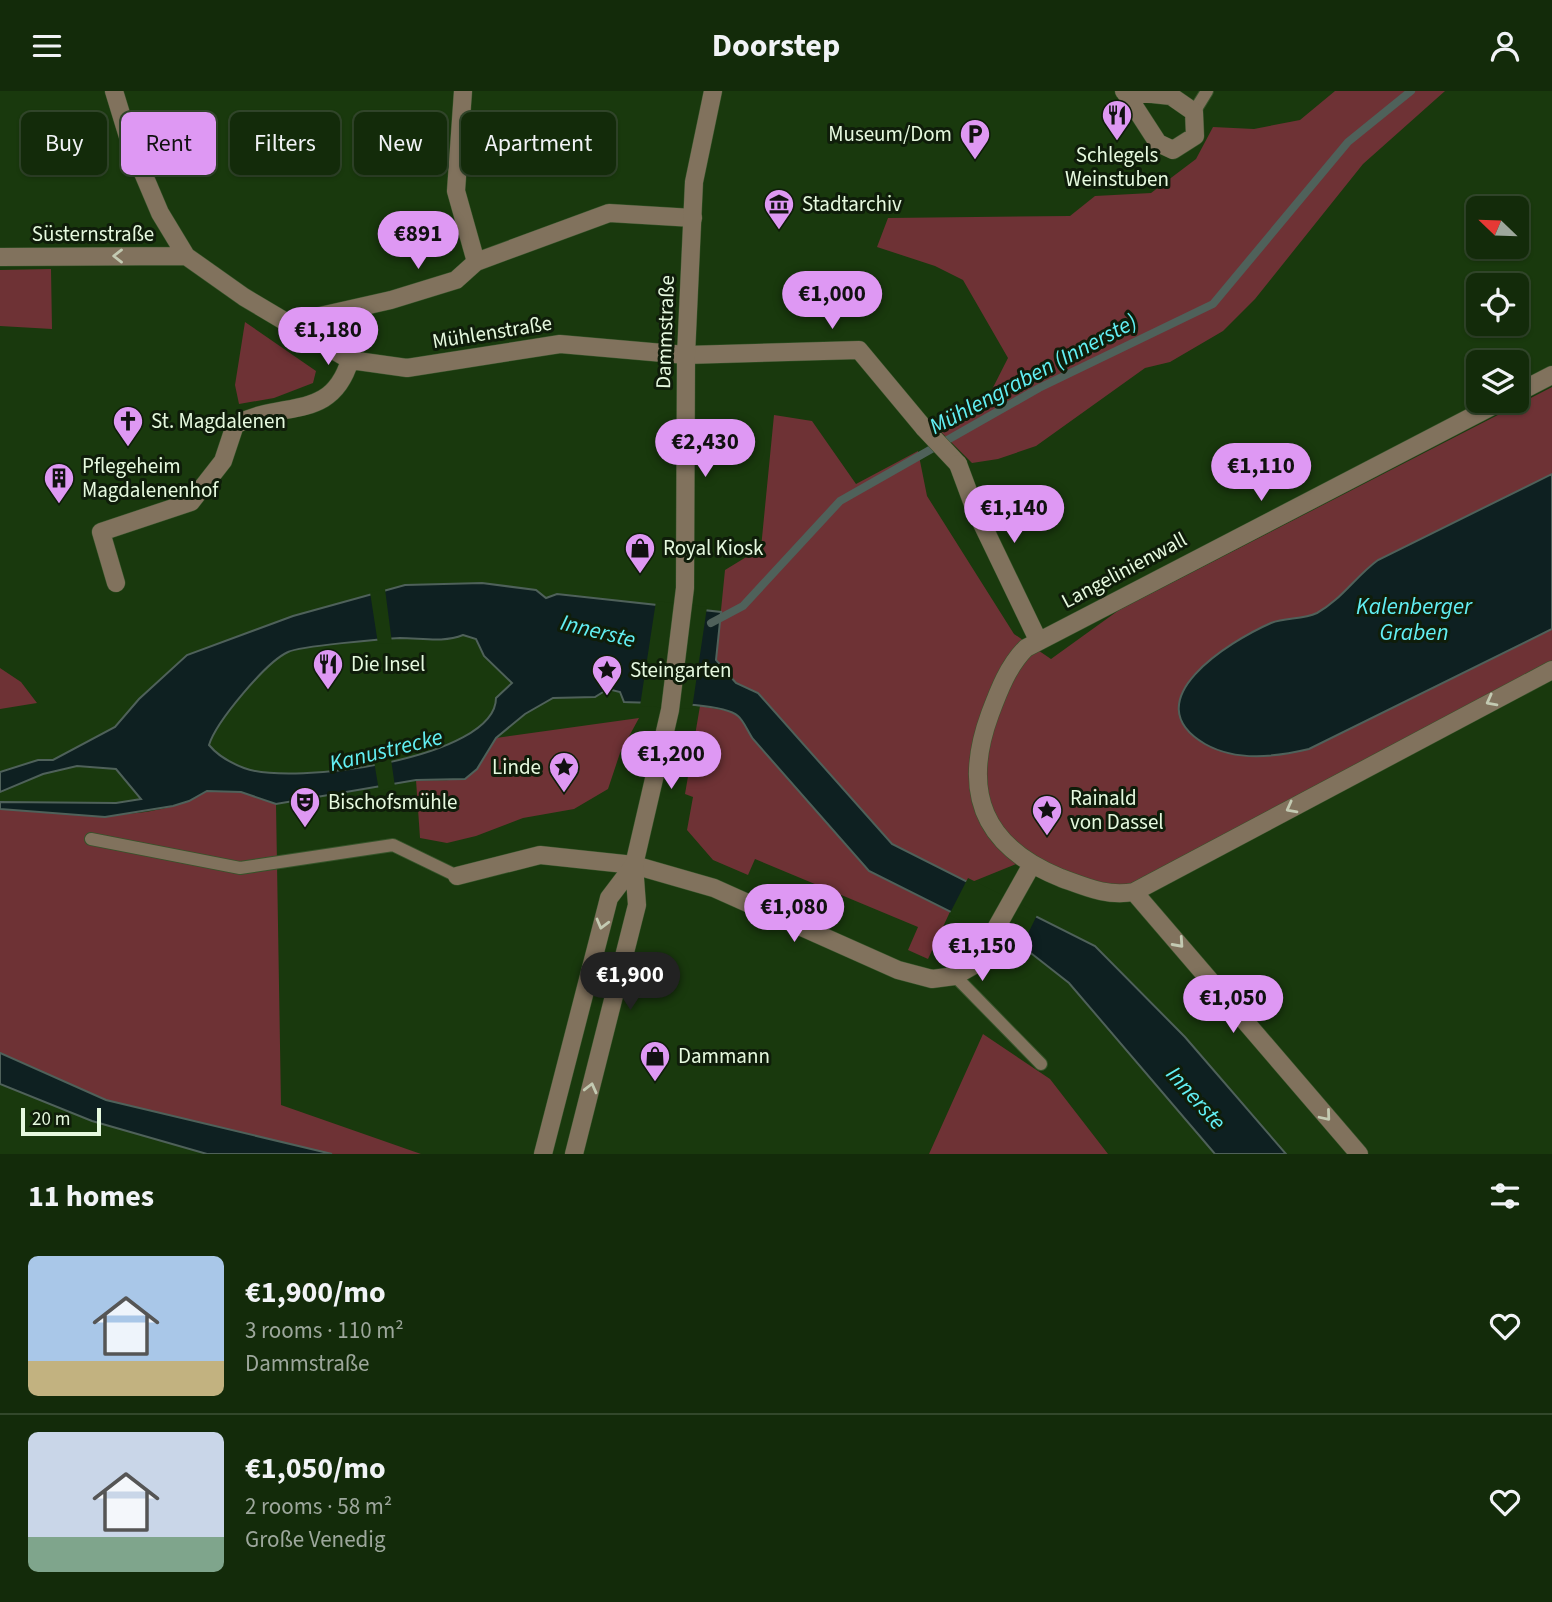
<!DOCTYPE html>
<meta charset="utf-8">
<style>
:root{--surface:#132b0a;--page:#203718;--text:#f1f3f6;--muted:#9da79c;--line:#32472b;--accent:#de98f3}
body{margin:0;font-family:"Source Sans 3",sans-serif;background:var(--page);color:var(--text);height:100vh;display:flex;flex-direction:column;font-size:26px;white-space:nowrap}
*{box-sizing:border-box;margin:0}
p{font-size:23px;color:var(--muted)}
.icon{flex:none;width:38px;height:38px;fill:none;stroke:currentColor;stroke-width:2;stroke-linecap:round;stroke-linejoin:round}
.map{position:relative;height:1063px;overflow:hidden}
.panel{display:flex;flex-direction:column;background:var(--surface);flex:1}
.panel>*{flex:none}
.hud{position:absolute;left:21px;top:21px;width:700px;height:63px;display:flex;gap:14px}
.needle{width:46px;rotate:293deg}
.buttons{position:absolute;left:1466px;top:105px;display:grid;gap:14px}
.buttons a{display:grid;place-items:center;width:63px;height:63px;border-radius:10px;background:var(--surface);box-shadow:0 2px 5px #0004,0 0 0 2px var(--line);font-size:35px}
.scale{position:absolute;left:21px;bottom:18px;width:80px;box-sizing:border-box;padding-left:7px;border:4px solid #e6f9df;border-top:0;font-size:19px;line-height:24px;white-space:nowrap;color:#e6f9df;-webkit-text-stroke:5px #0f1d0a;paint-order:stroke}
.price{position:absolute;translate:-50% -60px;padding:0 16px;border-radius:24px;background:var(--accent);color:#111;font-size:23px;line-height:46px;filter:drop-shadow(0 2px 4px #0008)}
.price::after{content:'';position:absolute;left:50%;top:42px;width:21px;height:16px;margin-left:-10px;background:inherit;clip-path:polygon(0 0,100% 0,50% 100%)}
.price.active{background:#222;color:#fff}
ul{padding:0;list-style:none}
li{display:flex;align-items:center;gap:21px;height:175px;padding:0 28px}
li+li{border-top:2px solid var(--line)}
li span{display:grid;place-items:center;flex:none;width:196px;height:140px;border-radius:10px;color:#555}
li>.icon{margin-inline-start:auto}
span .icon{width:84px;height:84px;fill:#fffc;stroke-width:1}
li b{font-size:30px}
h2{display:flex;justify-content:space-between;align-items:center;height:84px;padding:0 28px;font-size:30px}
.pill{padding:0 24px;border-radius:10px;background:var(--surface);box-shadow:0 2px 5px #0004,0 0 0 2px var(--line);font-size:24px;line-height:63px}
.pill.active{background:var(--accent);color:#111}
header{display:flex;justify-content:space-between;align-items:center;height:91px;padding:0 28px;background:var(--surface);font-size:32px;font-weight:700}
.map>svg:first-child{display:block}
.green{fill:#6e3235}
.water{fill:#0e2021;stroke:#4f615a;stroke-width:2;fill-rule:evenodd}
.pier{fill:#19390d}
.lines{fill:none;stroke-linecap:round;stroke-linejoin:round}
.stream{stroke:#4f615a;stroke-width:8}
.service-casing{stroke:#36542a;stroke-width:14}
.pedestrian-casing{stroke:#36542a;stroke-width:19}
.minor-casing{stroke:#36542a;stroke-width:19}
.tertiary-casing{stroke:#36542a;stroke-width:19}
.service{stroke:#81725d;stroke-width:12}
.pedestrian{stroke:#81725d;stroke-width:18}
.minor{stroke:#81725d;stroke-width:18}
.tertiary{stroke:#81725d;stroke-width:18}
.oneway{stroke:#c3cab2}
.labels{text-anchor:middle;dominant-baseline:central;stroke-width:6;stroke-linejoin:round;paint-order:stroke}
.poi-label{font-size:21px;fill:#e6f9df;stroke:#0f1d0a;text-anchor:start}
.street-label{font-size:21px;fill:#e6f9df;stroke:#0f1d0a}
.water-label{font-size:23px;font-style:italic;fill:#62f0f4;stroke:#0f1d0a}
</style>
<header><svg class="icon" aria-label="menu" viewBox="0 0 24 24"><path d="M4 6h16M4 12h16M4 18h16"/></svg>Doorstep<svg class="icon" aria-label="person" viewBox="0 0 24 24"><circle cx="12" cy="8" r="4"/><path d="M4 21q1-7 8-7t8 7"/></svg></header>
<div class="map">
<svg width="1552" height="1063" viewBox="0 0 1552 1063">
<rect width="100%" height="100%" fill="#19390d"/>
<path class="green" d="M1335,0H1445L1363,73L1255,208L1223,240L1170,271L1145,277L1036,355L998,368L972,372L941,341L981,320L1008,267L963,189L935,175L877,156L888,127L1070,125L1095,105L1151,102L1196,68L1213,36L1254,38L1300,29Z
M51,178L52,238L0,235V179Z
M245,231L316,280L313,292L274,307L239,313L235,294Z
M1552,296V575L1133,798L1104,795L1033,766L962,795L928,868L908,859L918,836L755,768L748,784L713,769L687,739L693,706L685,703L700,615L729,620L738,625L758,602L736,592L716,569L725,479L761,457L774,324L812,330L856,393L918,360L927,405L1014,543L1051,568L1119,519Z
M0,577L21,591L37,612L0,618Z
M639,627L620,662L608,698L574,718L523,727L476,745L447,752L420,747L416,689C469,690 468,692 496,647Z
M207,700L241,701L276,713L281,1014L421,1063H332L241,1044L106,1009L0,962V718C63,723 151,735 207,700Z
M983,943L1050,988L1108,1063H929Z"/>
<path class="water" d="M1552,383V538L1309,658C1275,666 1237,671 1205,653C1132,610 1230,550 1271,532C1286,526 1302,529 1317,522C1341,509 1356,485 1378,469Z
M482,492L536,499L546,507L557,503L721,521L716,569L736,592L758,602L892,753L1095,855L1185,946L1286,1063H1215L1069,892L1027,859L869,780L753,648C748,641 744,630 738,625C722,611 647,612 624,611L620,601L608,598L595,606L553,607L525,623L496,647L477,678L465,688L416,689L276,713L241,701L207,700L189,710L173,715L105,726L0,718V711L116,712L141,708L116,678L77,675L43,683L0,701V681L38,669H53L115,636L139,608L187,564L293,525L405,494ZM463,544L476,548L484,565L512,592L496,607C496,668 291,695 244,677C231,672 218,665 209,654C216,631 266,571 288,561C300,555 383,548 400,547C421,547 444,552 463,544Z
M0,962L106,1009L332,1063H207L92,1030L0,993Z"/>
<path class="pier" d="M385,498L392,552L378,553L370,501Z
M656,510L707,516L692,618L640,615Z
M391,668L395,696L379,700L374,670Z
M968,787L1038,822L1020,859L949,824Z"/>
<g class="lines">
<path class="stream" d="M711,532L743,515L840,410L1039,297L1213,213L1348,51L1411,0"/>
<g class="service-casing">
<path id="service" d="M1194,21L1207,0
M91,748L240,777L393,754L457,785
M955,885L1041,973"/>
</g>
<g class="pedestrian-casing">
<path id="pedestrian" d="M924,337L958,373"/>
</g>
<g class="minor-casing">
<path id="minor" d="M114,0L129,49L160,122L186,165L244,206L350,269
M463,0L456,100L476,171
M1124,0L1171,5L1194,21L1195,45L1173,59L1158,52L1125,1
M0,166L186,165
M289,232L391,209L456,189L476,171L609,122L693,127
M1517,302L1552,284
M1502,310L1026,557C1008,575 999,599 990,623C961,702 984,756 1061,787C1086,796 1107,806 1134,801L1552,579
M958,373L974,416L1038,549
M116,492L101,441L191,411L223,370L235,334C283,308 331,332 350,269L407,277L560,253L686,264L859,259L924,337
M457,785L540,764L634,774L714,797L898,879L932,888L955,885L976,873L1031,775
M1134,801L1359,1063"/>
</g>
<g class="tertiary-casing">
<path id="tertiary" d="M543,1063L609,807L634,774
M574,1063L637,814L634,774L670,619L685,497L686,264L694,91L713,0"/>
</g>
<use href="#service" class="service"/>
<use href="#pedestrian" class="pedestrian"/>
<use href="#minor" class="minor"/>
<use href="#tertiary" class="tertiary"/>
</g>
<defs><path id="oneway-chevron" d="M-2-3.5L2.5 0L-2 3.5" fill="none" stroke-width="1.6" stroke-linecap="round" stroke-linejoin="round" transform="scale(1.75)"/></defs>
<g class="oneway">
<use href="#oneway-chevron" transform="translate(118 165) rotate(180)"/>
<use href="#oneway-chevron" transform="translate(1491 610) rotate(152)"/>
<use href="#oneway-chevron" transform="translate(1291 717) rotate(152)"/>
<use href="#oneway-chevron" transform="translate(602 833) rotate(105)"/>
<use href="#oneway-chevron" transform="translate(1179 852) rotate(48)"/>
<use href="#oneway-chevron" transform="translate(591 997) rotate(-76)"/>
<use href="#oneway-chevron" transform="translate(1326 1025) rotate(50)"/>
</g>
<defs>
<g id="restaurant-pin" transform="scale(1.575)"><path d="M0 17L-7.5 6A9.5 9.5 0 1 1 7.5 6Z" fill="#de98f3" stroke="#0f1d0a"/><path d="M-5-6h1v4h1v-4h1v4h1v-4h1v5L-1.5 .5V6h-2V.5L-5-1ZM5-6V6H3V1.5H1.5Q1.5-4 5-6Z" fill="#111"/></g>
<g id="parking-pin" transform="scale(1.575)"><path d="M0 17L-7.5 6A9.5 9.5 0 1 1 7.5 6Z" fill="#de98f3" stroke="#0f1d0a"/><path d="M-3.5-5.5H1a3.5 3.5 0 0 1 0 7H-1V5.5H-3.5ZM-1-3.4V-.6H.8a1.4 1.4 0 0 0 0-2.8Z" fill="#111"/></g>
<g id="museum-pin" transform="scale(1.575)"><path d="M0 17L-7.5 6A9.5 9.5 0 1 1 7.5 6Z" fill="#de98f3" stroke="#0f1d0a"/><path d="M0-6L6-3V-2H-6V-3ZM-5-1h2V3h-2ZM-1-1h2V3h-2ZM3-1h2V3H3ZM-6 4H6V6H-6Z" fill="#111"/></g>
<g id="church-pin" transform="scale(1.575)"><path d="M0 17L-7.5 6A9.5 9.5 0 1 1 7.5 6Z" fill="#de98f3" stroke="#0f1d0a"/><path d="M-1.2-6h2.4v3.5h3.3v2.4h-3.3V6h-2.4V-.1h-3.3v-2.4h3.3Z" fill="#111"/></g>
<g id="building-pin" transform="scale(1.575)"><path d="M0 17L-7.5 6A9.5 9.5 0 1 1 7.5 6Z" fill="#de98f3" stroke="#0f1d0a"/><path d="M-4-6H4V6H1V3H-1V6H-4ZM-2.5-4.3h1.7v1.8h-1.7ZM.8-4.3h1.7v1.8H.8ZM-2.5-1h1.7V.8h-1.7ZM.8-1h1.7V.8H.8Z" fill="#111"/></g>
<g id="shop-pin" transform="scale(1.575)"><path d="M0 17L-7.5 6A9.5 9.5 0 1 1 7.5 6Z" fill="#de98f3" stroke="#0f1d0a"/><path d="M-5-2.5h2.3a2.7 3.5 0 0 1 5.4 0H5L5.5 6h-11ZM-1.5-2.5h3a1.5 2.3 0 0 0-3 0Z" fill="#111"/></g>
<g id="sight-pin" transform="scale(1.575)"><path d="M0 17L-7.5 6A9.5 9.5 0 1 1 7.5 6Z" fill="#de98f3" stroke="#0f1d0a"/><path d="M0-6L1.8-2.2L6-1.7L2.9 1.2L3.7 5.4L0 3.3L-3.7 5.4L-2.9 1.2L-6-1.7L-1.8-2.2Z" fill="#111"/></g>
<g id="theatre-pin" transform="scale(1.575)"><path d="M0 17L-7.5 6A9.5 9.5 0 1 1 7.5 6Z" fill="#de98f3" stroke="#0f1d0a"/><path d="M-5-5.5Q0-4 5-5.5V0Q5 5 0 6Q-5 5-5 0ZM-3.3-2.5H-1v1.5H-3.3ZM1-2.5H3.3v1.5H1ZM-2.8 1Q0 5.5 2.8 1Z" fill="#111"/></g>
</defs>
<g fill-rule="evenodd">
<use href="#restaurant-pin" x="1117" y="24"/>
<use href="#parking-pin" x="975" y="43"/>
<use href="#museum-pin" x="779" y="113"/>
<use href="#church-pin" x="128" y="330"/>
<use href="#building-pin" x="59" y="387"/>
<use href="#shop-pin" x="640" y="457"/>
<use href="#restaurant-pin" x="328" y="573"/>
<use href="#sight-pin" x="607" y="579"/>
<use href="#sight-pin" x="564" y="676"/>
<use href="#theatre-pin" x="305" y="711"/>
<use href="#sight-pin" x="1047" y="719"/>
<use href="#shop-pin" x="655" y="965"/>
</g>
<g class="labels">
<g class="poi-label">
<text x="952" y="43" text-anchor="end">Museum/Dom</text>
<text x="1117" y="64" text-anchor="middle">Schlegels<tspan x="1117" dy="24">Weinstuben</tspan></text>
<text x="802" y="113">Stadtarchiv</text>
<text x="151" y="330">St. Magdalenen</text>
<text x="82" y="375">Pflegeheim<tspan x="82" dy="24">Magdalenenhof</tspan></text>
<text x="663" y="457">Royal Kiosk</text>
<text x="351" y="573">Die Insel</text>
<text x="630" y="579">Steingarten</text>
<text x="541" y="676" text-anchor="end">Linde</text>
<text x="1070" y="707">Rainald<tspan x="1070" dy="24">von Dassel</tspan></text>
<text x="328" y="711">Bischofsmühle</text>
<text x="678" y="965">Dammann</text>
</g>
<g class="street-label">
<text x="93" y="143">Süsternstraße</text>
<text transform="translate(492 241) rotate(-9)">Mühlenstraße</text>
<text transform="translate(665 241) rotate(-88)">Dammstraße</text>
<text transform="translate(1124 479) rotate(-28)">Langelinienwall</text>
</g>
<g class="water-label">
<text transform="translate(1033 283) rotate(-28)">Mühlengraben (Innerste)</text>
<text x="1414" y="515">Kalenberger<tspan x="1414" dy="26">Graben</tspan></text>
<text transform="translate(598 540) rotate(14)">Innerste</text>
<text transform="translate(386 659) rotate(-14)">Kanustrecke</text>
<text transform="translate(1196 1007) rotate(48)">Innerste</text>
</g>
</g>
</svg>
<div class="buttons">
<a><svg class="needle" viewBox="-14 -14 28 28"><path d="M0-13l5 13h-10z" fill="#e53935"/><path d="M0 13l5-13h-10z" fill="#9da79c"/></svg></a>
<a><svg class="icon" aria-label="locate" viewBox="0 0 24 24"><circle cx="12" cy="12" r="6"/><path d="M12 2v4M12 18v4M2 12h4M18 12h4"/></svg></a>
<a><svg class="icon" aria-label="layers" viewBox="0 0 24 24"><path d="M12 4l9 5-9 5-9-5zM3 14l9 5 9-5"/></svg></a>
</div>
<div class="scale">20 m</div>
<b class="price" style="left:418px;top:180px">€891</b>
<b class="price" style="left:832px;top:240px">€1,000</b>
<b class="price" style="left:328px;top:276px">€1,180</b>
<b class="price" style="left:705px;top:388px">€2,430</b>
<b class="price" style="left:1261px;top:412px">€1,110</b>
<b class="price" style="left:1014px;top:454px">€1,140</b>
<b class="price" style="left:671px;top:700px">€1,200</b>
<b class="price" style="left:794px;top:853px">€1,080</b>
<b class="price" style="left:982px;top:892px">€1,150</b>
<b class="price active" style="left:630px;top:921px">€1,900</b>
<b class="price" style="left:1233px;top:944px">€1,050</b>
<div class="hud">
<a class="pill">Buy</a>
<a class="pill active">Rent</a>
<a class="pill">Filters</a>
<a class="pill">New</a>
<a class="pill">Apartment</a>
</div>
</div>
<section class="panel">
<h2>11 homes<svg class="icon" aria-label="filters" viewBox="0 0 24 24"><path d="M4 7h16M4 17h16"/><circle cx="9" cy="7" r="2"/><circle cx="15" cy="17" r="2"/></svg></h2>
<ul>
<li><span style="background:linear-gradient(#a9c7e8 75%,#c2b280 0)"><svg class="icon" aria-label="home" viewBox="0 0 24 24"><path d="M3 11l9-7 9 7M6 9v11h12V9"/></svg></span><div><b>€1,900/mo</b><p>3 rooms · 110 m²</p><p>Dammstraße</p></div><svg class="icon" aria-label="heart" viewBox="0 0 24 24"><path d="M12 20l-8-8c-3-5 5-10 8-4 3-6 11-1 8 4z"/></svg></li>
<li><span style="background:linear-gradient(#c9d6e8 75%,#7fa58c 0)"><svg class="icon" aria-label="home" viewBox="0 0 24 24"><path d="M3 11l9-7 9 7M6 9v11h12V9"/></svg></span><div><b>€1,050/mo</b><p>2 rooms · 58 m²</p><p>Große Venedig</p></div><svg class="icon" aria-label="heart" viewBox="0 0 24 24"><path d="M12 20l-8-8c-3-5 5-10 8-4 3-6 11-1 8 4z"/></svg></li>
</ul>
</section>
